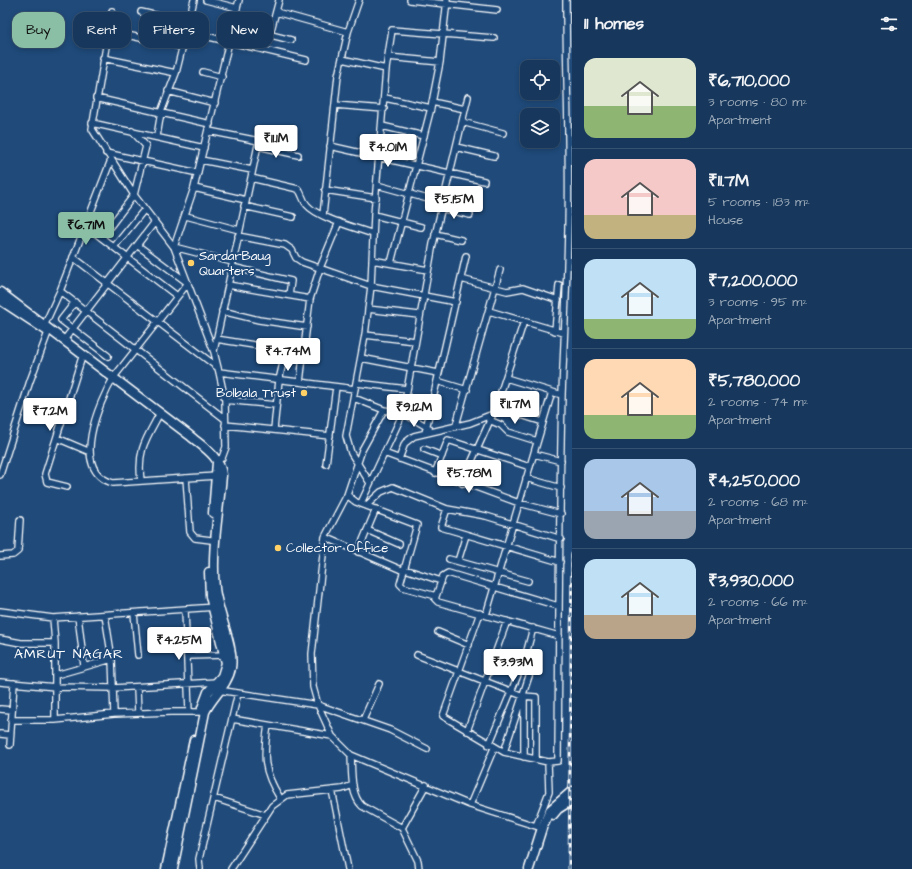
<!DOCTYPE html>
<meta charset="utf-8">
<style>
:root{--surface:#17385c;--page:#244365;--text:#f1f3f6;--muted:#9eacbb;--line:#365272;--accent:#8abfa5}
body{margin:0;font-family:"Architects Daughter",sans-serif;background:var(--page);color:var(--text);height:100vh;display:flex;flex-direction:column;font-size:15px;white-space:nowrap}
*{box-sizing:border-box;margin:0}
p{font-size:13px;color:var(--muted)}
.icon{flex:none;width:22px;height:22px;fill:none;stroke:currentColor;stroke-width:2;stroke-linecap:round;stroke-linejoin:round}
.map{position:relative;flex:1;overflow:hidden}
.panel{display:flex;flex-direction:column;background:var(--surface);width:340px}
.panel>*{flex:none}
.banner{position:absolute;left:12px;top:12px;width:380px;height:36px;display:flex;gap:8px}
.buttons{position:absolute;left:520px;top:60px;display:grid;gap:8px}
.buttons a{display:grid;place-items:center;width:40px;height:40px;border-radius:8px;background:var(--surface);box-shadow:0 2px 6px #0003,0 0 0 1px var(--line);font-size:20px}
.price{position:absolute;translate:-50% -34px;padding:0 9px;border-radius:4px;background:#fff;color:#222;font-size:13px;line-height:26px;filter:drop-shadow(0 1px 2px #0008)}
.price::after{content:'';position:absolute;left:50%;top:24px;width:12px;height:9px;margin-left:-6px;background:inherit;clip-path:polygon(0 0,100% 0,50% 100%)}
.price.current{background:var(--accent);color:#111}
ul{padding:0;list-style:none}
li{display:flex;align-items:center;gap:12px;height:100px;padding:0 12px}
li+li{border-top:1px solid var(--line)}
li span{display:grid;place-items:center;flex:none;width:112px;height:80px;border-radius:12px;color:#555}
li>.icon{margin-inline-start:auto}
span .icon{width:48px;height:48px;fill:#fffc;stroke-width:1}
li b{font-size:17px}
h2{display:flex;justify-content:space-between;align-items:center;height:48px;padding:0 12px;font-size:17px}
.chip{padding:0 14px;border-radius:12px;background:var(--surface);box-shadow:0 2px 6px #0003,0 0 0 1px var(--line);font-size:14px;line-height:36px}
.chip.current{background:var(--accent);color:#111}
main{display:flex;flex:1;min-height:0}
.map>svg:first-child{display:block}
.lines{fill:none;stroke-linecap:round;stroke-linejoin:round}
.street-casing{stroke:#fff;stroke-width:8}
.secondary-casing{stroke:#fff;stroke-width:11}
.street{stroke:#1f4a7a;stroke-width:5.5}
.secondary{stroke:#1f4a7a;stroke-width:8}
.rail-casing{stroke:#fff;stroke-width:3}
.rail{stroke:#1f4a7a;stroke-width:1.5;stroke-dasharray:4.5;stroke-linecap:butt}
.poi-dot{fill:#ffd166;stroke:#1f4a7a;stroke-width:1.5}
.labels{text-anchor:middle;dominant-baseline:central;stroke-width:4;stroke-linejoin:round;paint-order:stroke}
.poi-label{font-size:13px;fill:#fff;stroke:#1f4a7a;text-anchor:start}
.neighbourhood-label{font-size:14px;letter-spacing:1px;fill:#fff;stroke:#1f4a7a}
</style>
<main>
<div class="map">
<svg width="572" height="869" viewBox="0 0 572 869">
<rect width="100%" height="100%" fill="#1f4a7a"/>
<filter id="ink" filterUnits="userSpaceOnUse"><feTurbulence type="fractalNoise" baseFrequency=".025" numOctaves="2"/><feDisplacementMap in="SourceGraphic" scale="8" xChannelSelector="R" yChannelSelector="G"/><feConvolveMatrix kernelMatrix="1 2 1 2 8 2 1 2 1" color-interpolation-filters="sRGB"/></filter>
<g filter="url(#ink)">
<g class="lines">
<g class="street-casing">
<path id="street" d="M206,0L237,8
M410,0L497,10
M112,11L92,129L134,195L174,247L214,352L219,372L225,400L226,447L222,458L217,460
M141,12L189,23
M276,12L348,32
M108,31L183,47
M259,32L291,40
M270,34L279,0
M201,35L306,60
M256,48L262,20
M388,57L440,62
M103,58L176,73
M342,59L386,69
M203,72L222,77
M168,91L215,103
M96,98L210,124
M385,98L431,108
M432,102L465,109
M335,105L384,109
M462,122L503,133
M92,123L204,148
M382,126L424,136
M209,131L259,141
M157,136L161,112L176,73L194,0
M258,146L298,155
M330,146L484,181
M456,147L494,156
M106,153L198,173
M201,160L252,170
M251,178L298,189C303,194 302,200 307,205C318,218 357,228 373,234
M377,185L428,199
M194,188L246,200
M325,190L376,198
M244,206L293,217
M441,208L470,215
M323,215L338,76L348,32L359,0
M374,215L421,227
M186,216L239,230
M85,225L177,296
M435,234L461,240
M238,236L285,245L292,250L296,258L302,262L371,286L456,302
M102,237L134,195L146,146L132,131
M137,245L188,283L114,377C99,402 69,471 113,483L216,476
M114,247L144,210
M73,257L217,367
M372,260L428,270
M232,262L174,247L194,188L239,0
M391,263L431,108L440,62L447,0
M232,267L291,281L289,295
M461,279L507,291L523,288L558,300
M228,285L310,299
M60,291L225,419
M75,302L61,320L108,356
M368,309L419,315
M222,311L259,320L307,327
M489,311L564,333
M45,324L60,291L111,160
M555,331L559,285
M365,335L415,341
M216,339L304,353
M64,340L154,223
M214,351L261,131
M361,358L438,373
M219,372L355,389
M506,378L562,395
M437,381L467,390
M300,382L310,299L320,268L339,222
M357,383L407,389
M354,398L384,410L403,413L429,428
M225,400L276,405
M496,407L543,422
M384,410L362,450L347,495L325,537L312,654L313,687L318,705L390,730L427,749
M489,420L501,425L508,432L537,441
M225,425L330,436
M456,425L500,270
M274,429L279,380L286,350
M425,433L466,256
M57,438L90,452
M424,449L442,456
M384,453L519,503L561,514
M534,454L561,461
M399,459L405,443L414,436L470,423L493,414
M326,464L336,387
M435,473L448,440L530,467
M0,475L30,381L49,330
M186,478L190,532L195,538L211,540
M526,478L561,488
M141,481C137,450 146,439 160,413
M370,483L351,453L346,436L365,335L371,286L374,215L386,69L392,30L494,38
M462,483L496,407L524,321
M67,487L47,482L45,474L83,354
M347,495L356,502L417,525L400,584L403,587L436,596
M361,503L403,413L433,244L468,97
M367,505L381,492L393,487L447,509L486,516L561,539
M447,509L441,527L560,562
M367,530L399,544
M325,537L404,571
M358,552L376,509
M0,556L13,555L18,551L20,520
M449,559L528,581
M458,561L466,535
M405,569L441,581
M558,606L448,573L443,576L435,599L438,602L559,636
M185,610L189,712
M0,611L53,618L216,607
M134,613L138,655
M480,613L443,716L504,752L548,762L558,761C559,638 559,516 562,394C564,339 567,284 568,229C570,153 566,76 566,0
M105,615L112,659L114,714
M486,615L552,392
M78,616L84,666
M53,618L55,643V720
M438,632L469,645
M0,639L21,643H55
M417,655L523,696L536,697V759
M187,656L227,655
M56,675L112,659
M0,682L56,687L113,688L217,682
M137,688L138,713
M218,690L318,705L332,736L351,755L470,805L542,828
M0,709L12,710
M232,719L332,736
M11,720H55L114,714L171,712H205
M363,720L379,684
M268,725C263,757 263,771 280,798
M467,731L507,621
M0,734L10,735
M10,745L14,683
M489,745L525,658L533,628
M504,752L533,664
M351,755C352,771 350,794 362,806L402,828
M524,757V697
M332,790L348,869
M214,798L266,815
M470,805L494,748
M536,826L549,792L548,762
M200,869L199,859L238,693
M231,869L272,806L287,795L342,789L353,785
M419,869L418,861L402,828L426,785"/>
</g>
<g class="secondary-casing">
<path id="secondary" d="M0,292L189,435C203,447 220,456 222,475C219,512 211,551 215,588C217,611 235,647 231,668C228,685 212,697 205,712L173,869
M0,300L47,331
M213,513L217,462
M202,708L208,692L222,676L226,663L210,596L209,572
M553,815L558,809L572,800
M166,869L194,740
M529,869L542,828L550,810L572,791"/>
</g>
<use href="#street" class="street"/>
<use href="#secondary" class="secondary"/>
<g class="rail-casing">
<path id="rail" d="M569,869L572,554"/>
</g>
<use href="#rail" class="rail"/>
</g>
</g>
<g class="poi-dot">
<circle cx="191" cy="263" r="4"/>
<circle cx="304" cy="393" r="4"/>
<circle cx="278" cy="548" r="4"/>
</g>
<g class="labels">
<g class="poi-label">
<text x="199" y="256">SardarBaug<tspan x="199" dy="15">Quarters</tspan></text>
<text x="296" y="393" text-anchor="end">Bolbala Trust</text>
<text x="286" y="548">Collector Office</text>
</g>
<g class="neighbourhood-label">
<text x="69" y="654">AMRUT NAGAR</text>
</g>
</g>
</svg>
<div class="buttons">
<a><svg class="icon" aria-label="locate" viewBox="0 0 24 24"><circle cx="12" cy="12" r="6"/><path d="M12 2v4M12 18v4M2 12h4M18 12h4"/></svg></a>
<a><svg class="icon" aria-label="layers" viewBox="0 0 24 24"><path d="M12 4l9 5-9 5-9-5zM3 14l9 5 9-5"/></svg></a>
</div>
<b class="price" style="left:276px;top:159px">₹11.1M</b>
<b class="price" style="left:388px;top:168px">₹4.01M</b>
<b class="price" style="left:454px;top:220px">₹5.15M</b>
<b class="price current" style="left:86px;top:246px">₹6.71M</b>
<b class="price" style="left:288px;top:372px">₹4.74M</b>
<b class="price" style="left:515px;top:425px">₹11.7M</b>
<b class="price" style="left:414px;top:428px">₹9.12M</b>
<b class="price" style="left:50px;top:432px">₹7.2M</b>
<b class="price" style="left:469px;top:494px">₹5.78M</b>
<b class="price" style="left:179px;top:661px">₹4.25M</b>
<b class="price" style="left:513px;top:683px">₹3.93M</b>
<div class="banner">
<a class="chip current">Buy</a>
<a class="chip">Rent</a>
<a class="chip">Filters</a>
<a class="chip">New</a>
</div>
</div>
<section class="panel">
<h2>11 homes<svg class="icon" aria-label="filters" viewBox="0 0 24 24"><path d="M4 7h16M4 17h16"/><circle cx="9" cy="7" r="2"/><circle cx="15" cy="17" r="2"/></svg></h2>
<ul>
<li><span style="background:linear-gradient(#dfe7d0 60%,#8fb573 0)"><svg class="icon" aria-label="home" viewBox="0 0 24 24"><path d="M3 11l9-7 9 7M6 9v11h12V9"/></svg></span><div><b>₹6,710,000</b><p>3 rooms · 80 m²</p><p>Apartment</p></div></li>
<li><span style="background:linear-gradient(#f6c9c9 70%,#c2b280 0)"><svg class="icon" aria-label="home" viewBox="0 0 24 24"><path d="M3 11l9-7 9 7M6 9v11h12V9"/></svg></span><div><b>₹11.7M</b><p>5 rooms · 183 m²</p><p>House</p></div></li>
<li><span style="background:linear-gradient(#bfe0f5 75%,#8fb573 0)"><svg class="icon" aria-label="home" viewBox="0 0 24 24"><path d="M3 11l9-7 9 7M6 9v11h12V9"/></svg></span><div><b>₹7,200,000</b><p>3 rooms · 95 m²</p><p>Apartment</p></div></li>
<li><span style="background:linear-gradient(#ffd9b3 70%,#8fb573 0)"><svg class="icon" aria-label="home" viewBox="0 0 24 24"><path d="M3 11l9-7 9 7M6 9v11h12V9"/></svg></span><div><b>₹5,780,000</b><p>2 rooms · 74 m²</p><p>Apartment</p></div></li>
<li><span style="background:linear-gradient(#a9c7e8 65%,#9aa5b1 0)"><svg class="icon" aria-label="home" viewBox="0 0 24 24"><path d="M3 11l9-7 9 7M6 9v11h12V9"/></svg></span><div><b>₹4,250,000</b><p>2 rooms · 68 m²</p><p>Apartment</p></div></li>
<li><span style="background:linear-gradient(#bfe0f5 70%,#b9a48a 0)"><svg class="icon" aria-label="home" viewBox="0 0 24 24"><path d="M3 11l9-7 9 7M6 9v11h12V9"/></svg></span><div><b>₹3,930,000</b><p>2 rooms · 66 m²</p><p>Apartment</p></div></li>
</ul>
</section>
</main>
